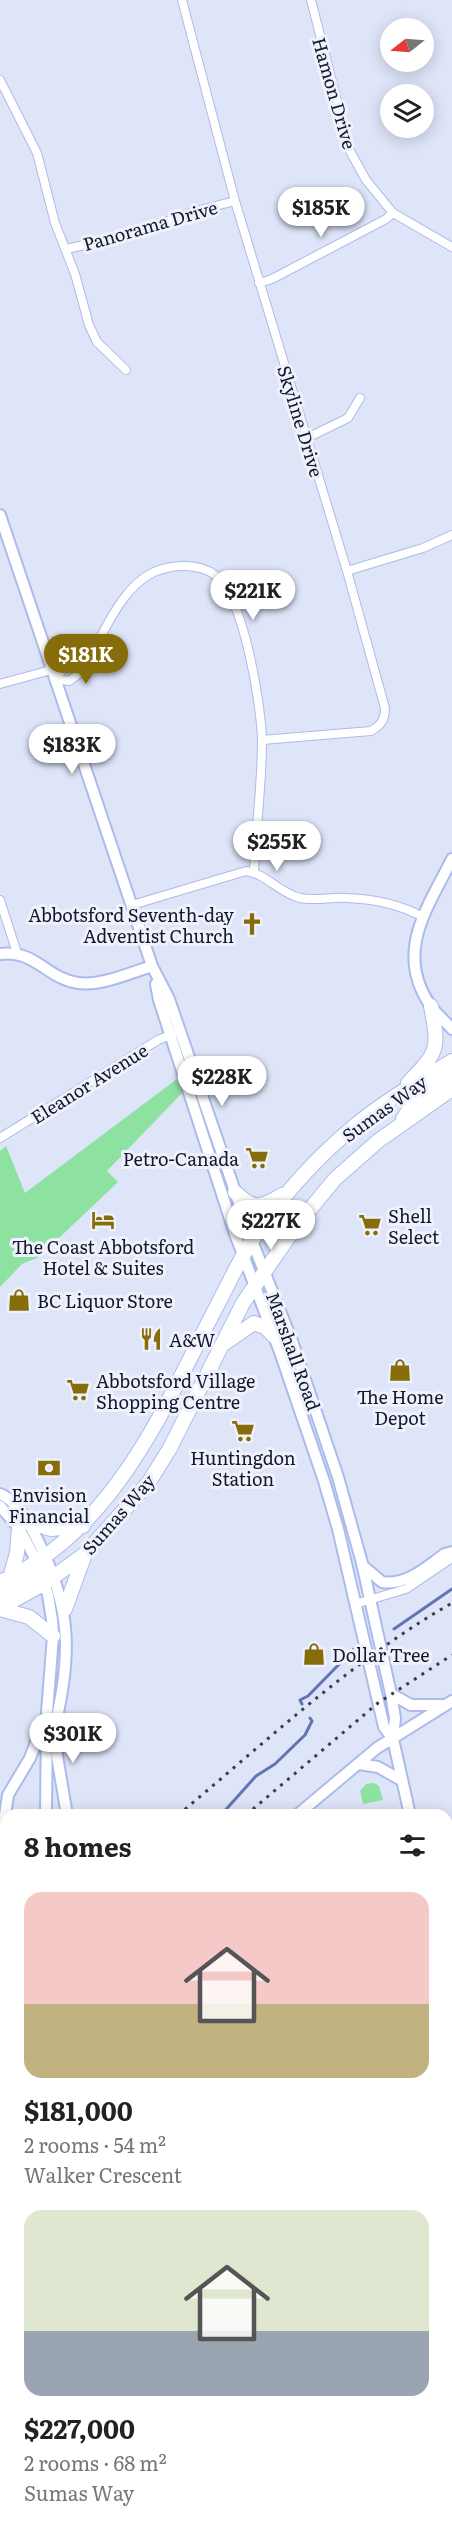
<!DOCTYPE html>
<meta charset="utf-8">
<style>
:root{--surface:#fff;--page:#f6f6f6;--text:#222;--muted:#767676;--accent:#876c0a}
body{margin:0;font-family:Literata,serif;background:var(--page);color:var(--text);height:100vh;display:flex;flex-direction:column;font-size:22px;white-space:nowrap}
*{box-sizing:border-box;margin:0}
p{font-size:20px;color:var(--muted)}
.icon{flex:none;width:33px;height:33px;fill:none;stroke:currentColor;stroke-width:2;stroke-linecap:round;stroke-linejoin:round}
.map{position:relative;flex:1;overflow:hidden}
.side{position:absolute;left:0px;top:1809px;width:453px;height:720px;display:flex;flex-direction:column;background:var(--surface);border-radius:18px 18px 0 0;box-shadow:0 3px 15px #0003}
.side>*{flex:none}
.needle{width:39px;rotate:253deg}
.controls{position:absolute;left:380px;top:18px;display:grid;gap:12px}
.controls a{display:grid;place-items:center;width:54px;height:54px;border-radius:50%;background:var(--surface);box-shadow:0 3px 15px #0003;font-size:30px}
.price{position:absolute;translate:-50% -51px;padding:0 14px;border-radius:21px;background:#fff;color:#222;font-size:20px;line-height:39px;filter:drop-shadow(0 2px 3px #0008)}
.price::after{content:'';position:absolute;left:50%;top:36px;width:18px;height:14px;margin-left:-9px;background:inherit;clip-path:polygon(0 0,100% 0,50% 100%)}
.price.selected{background:var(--accent);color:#fff}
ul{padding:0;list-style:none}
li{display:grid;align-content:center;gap:12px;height:318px;padding:0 24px}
li span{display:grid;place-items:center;height:186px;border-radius:18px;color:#555}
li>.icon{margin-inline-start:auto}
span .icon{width:108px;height:108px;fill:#fffc;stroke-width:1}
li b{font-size:26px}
h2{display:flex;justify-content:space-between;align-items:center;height:72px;padding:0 24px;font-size:26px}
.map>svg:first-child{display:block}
.green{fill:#8ee2a1}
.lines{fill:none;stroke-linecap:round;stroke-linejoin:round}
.stream{stroke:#6174b4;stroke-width:3}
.street-casing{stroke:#abbbec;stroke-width:10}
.secondary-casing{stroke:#abbbec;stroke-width:14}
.highway-casing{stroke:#abbbec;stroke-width:16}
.street{stroke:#fff;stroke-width:8}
.secondary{stroke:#fff;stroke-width:10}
.highway{stroke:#fff;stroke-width:14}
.rail{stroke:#383e4f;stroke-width:3;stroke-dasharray:3 6;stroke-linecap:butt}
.labels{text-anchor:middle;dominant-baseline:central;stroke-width:6;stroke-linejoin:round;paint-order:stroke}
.street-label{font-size:18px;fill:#13192a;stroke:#eff2fc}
.poi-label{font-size:18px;fill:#13192a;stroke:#eff2fc;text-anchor:start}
</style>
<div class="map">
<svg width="452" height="2529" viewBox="0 0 452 2529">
<rect width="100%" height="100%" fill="#dee5f9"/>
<path class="green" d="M177,1079L182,1093L107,1171L118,1182L39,1257L22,1264L0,1287V1151L6,1146L25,1193Z
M374,1783L379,1786L383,1800L363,1804L360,1791L366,1784Z
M6,2475V2523H45L44,2529H0V2487Z"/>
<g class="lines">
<path class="stream" d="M394,1629L452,1589
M302,1704L300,1700L308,1696L354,1649
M221,1815L256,1776L275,1764L305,1735L312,1721L310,1718
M0,2040L6,2033"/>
<g class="street-casing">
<path id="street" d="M182,0L235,201L347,571L385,708C385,720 381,725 371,731L262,740
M311,0L350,151L366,180L393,213L452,247
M0,80L37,153L55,223L75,274L89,325L97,342L126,370
M66,249L125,236L196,211L235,201
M259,283L272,279L386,219L393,213
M305,439L348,418L360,398
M347,571L423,548L452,535
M54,679L69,681C76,676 84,671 90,664C94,656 96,646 100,638C112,615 129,583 154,572C173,564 199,563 215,575C244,597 261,704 262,740C262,784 256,828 254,872
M54,679L64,669L76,665L93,653
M0,684L51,670
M0,900L17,953
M132,905L246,871C267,874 279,893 300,898C315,901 331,897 347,898C374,899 399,904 423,917
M0,1138L158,1040L173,1034
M355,1604L406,1589L452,1558
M447,2344L452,2340
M302,2523L303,2529"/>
</g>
<g class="secondary-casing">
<path id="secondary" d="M0,515L152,966L169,999L252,1241L292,1341L338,1477L362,1563L391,1694L395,1718L393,1739L410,1815
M452,859C428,907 394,952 430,1005C436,1014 445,1021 452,1029
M0,954C35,949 47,979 78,983C101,986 130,973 152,966
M156,984L159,1000L235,1234L280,1352L324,1481L338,1529L384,1727L393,1739
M0,1494C16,1500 28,1521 35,1535C75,1612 71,1658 52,1740
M0,1506L19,1528L37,1562L48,1595L52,1620L53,1636L47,1712L46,1815
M362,1565L382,1582C407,1586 426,1567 445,1554L452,1552
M391,1694L411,1705H446
M57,1732V1756L67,1815
M359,1764L378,1767L401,1780
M297,1815L377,1748L452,1701
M0,1850L8,1795L30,1758L44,1721
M0,1940L6,1937
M447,1976L452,1997
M447,2048L452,2046
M0,2127L6,2116
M0,2450L6,2437
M57,2529L59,2523"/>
</g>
<g class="highway-casing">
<path id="highway" d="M408,1083C439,1051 439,1049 431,1006
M403,1119L417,1098L452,1074
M235,1192C253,1210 261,1208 282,1195
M225,1343L254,1323L265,1327L274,1336
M29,1522L51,1529L83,1526
M10,1578L17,1553L19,1528
M0,1582C117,1530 165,1404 221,1298C234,1272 247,1246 264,1223C290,1187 323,1152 357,1124C386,1100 420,1081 452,1061
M0,1594L18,1586L40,1569
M0,1608L45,1583L85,1554L149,1482L170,1448L243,1303L297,1225L335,1179L378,1141L452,1089
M0,1609L29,1617L53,1636
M65,1609L85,1554"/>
</g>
<use href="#street" class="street"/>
<use href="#secondary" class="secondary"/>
<use href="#highway" class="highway"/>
<path class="rail" d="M178,1815C266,1742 352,1660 452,1603
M246,1815L378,1703L452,1655
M0,1993L6,1986
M0,2070L6,2060"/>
</g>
<defs>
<g id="church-bare" transform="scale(1.8)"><path d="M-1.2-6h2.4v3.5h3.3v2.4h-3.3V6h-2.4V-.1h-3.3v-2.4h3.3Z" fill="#876c0a" stroke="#eff2fc" stroke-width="2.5" paint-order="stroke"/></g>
<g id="supermarket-bare" transform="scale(1.8)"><path d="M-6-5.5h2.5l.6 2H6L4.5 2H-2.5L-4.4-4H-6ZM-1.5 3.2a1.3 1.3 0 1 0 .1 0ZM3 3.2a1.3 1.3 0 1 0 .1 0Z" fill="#876c0a" stroke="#eff2fc" stroke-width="2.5" paint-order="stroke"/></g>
<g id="hotel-bare" transform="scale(1.8)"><path d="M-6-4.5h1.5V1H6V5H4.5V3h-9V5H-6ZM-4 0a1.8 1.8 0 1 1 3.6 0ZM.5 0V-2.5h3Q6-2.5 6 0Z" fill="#876c0a" stroke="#eff2fc" stroke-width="2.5" paint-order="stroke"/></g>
<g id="shop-bare" transform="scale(1.8)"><path d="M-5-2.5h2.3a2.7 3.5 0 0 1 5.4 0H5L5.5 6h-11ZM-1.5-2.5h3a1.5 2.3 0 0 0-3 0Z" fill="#876c0a" stroke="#eff2fc" stroke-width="2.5" paint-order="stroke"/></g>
<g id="restaurant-bare" transform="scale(1.8)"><path d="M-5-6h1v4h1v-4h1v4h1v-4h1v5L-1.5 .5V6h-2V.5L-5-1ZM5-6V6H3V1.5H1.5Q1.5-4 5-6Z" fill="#876c0a" stroke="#eff2fc" stroke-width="2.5" paint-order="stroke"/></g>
<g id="bank-bare" transform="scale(1.8)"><path d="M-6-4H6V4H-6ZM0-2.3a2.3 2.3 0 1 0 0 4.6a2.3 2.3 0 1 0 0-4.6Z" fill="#876c0a" stroke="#eff2fc" stroke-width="2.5" paint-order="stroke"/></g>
</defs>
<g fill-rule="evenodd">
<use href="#church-bare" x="252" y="924"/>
<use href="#supermarket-bare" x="257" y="1158"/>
<use href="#hotel-bare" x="103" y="1220"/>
<use href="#supermarket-bare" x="370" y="1225"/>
<use href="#shop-bare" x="19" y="1300"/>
<use href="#restaurant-bare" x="151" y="1339"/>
<use href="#shop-bare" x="400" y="1370"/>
<use href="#supermarket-bare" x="78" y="1390"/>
<use href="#supermarket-bare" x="243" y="1431"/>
<use href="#bank-bare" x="49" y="1468"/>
<use href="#shop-bare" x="314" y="1654"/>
</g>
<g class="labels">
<g class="street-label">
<text transform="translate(335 93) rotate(74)">Hamon Drive</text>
<text transform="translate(150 225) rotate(-16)">Panorama Drive</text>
<text transform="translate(301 421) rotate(73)">Skyline Drive</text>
<text transform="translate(89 1083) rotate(-32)">Eleanor Avenue</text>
<text transform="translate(384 1108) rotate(-36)">Sumas Way</text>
<text transform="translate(294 1351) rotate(70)">Marshall Road</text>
<text transform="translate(118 1514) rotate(-49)">Sumas Way</text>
</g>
<g class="poi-label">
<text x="234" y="914" text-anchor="end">Abbotsford Seventh-day<tspan x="234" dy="21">Adventist Church</tspan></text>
<text x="239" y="1158" text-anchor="end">Petro-Canada</text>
<text x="388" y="1215">Shell<tspan x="388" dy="21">Select</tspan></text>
<text x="103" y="1246" text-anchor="middle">The Coast Abbotsford<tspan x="103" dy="21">Hotel &amp; Suites</tspan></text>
<text x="37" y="1300">BC Liquor Store</text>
<text x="169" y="1339">A&amp;W</text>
<text x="96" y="1380">Abbotsford Village<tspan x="96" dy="21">Shopping Centre</tspan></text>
<text x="400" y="1396" text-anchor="middle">The Home<tspan x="400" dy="21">Depot</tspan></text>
<text x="243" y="1457" text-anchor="middle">Huntingdon<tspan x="243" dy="21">Station</tspan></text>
<text x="49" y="1494" text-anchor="middle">Envision<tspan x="49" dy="21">Financial</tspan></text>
<text x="332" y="1654">Dollar Tree</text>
</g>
</g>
</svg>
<div class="controls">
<a><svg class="needle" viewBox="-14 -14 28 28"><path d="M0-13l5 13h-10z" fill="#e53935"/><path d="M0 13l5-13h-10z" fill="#767676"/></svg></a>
<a><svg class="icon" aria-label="layers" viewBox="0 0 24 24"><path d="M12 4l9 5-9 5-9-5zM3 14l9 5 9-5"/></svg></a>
</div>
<b class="price" style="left:321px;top:238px">$185K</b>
<b class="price" style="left:253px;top:621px">$221K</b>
<b class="price selected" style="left:86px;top:685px">$181K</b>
<b class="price" style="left:72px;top:775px">$183K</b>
<b class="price" style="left:277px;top:872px">$255K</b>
<b class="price" style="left:222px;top:1107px">$228K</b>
<b class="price" style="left:271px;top:1251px">$227K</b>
<b class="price" style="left:73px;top:1764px">$301K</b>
<section class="side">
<h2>8 homes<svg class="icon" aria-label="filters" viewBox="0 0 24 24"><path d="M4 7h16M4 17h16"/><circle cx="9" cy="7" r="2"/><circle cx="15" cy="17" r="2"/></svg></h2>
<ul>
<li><span style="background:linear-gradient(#f6c9c9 60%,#c2b280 0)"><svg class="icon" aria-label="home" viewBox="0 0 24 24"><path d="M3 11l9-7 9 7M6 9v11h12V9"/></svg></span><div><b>$181,000</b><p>2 rooms · 54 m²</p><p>Walker Crescent</p></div></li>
<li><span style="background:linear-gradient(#dfe7d0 65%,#9aa5b1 0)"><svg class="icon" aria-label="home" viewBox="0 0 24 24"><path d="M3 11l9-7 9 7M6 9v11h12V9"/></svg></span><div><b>$227,000</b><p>2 rooms · 68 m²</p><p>Sumas Way</p></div></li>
</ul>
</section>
</div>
